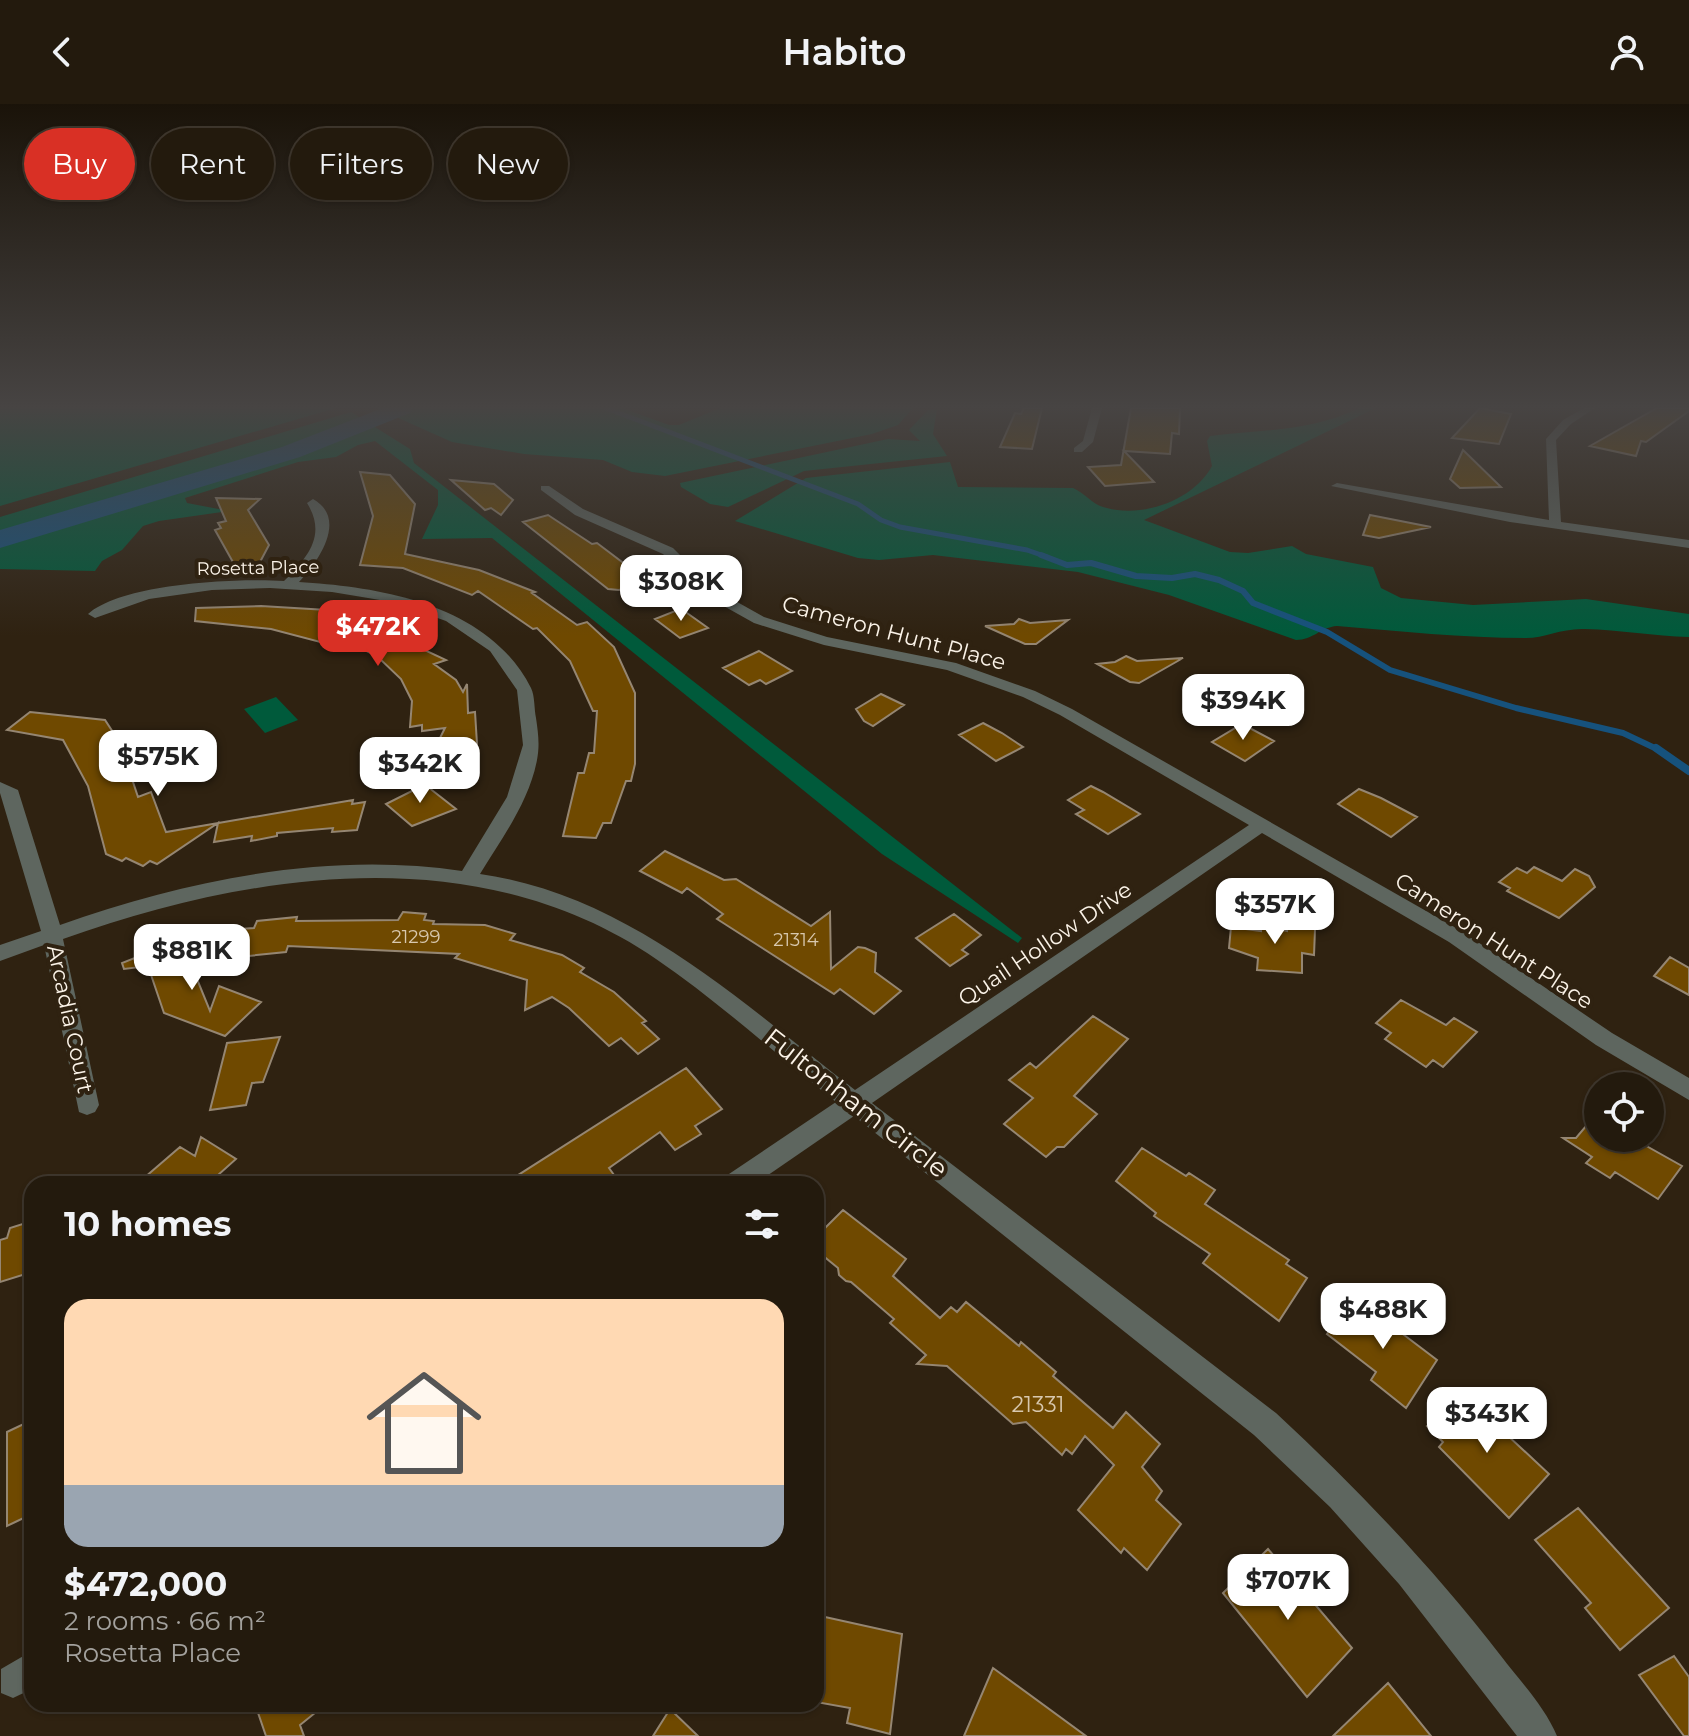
<!DOCTYPE html>
<meta charset="utf-8">
<style>
:root{--surface:#231a0d;--page:#2b2316;--text:#f1f3f6;--muted:#a3a19d;--line:#40382e;--accent:#d93025}
body{margin:0;font-family:Montserrat,sans-serif;background:var(--page);color:var(--text);height:100vh;display:flex;flex-direction:column;font-size:30px;white-space:nowrap}
*{box-sizing:border-box;margin:0}
p{font-size:26px;color:var(--muted)}
.icon{flex:none;width:44px;height:44px;fill:none;stroke:currentColor;stroke-width:2;stroke-linecap:round;stroke-linejoin:round}
.map{position:relative;flex:1;overflow:hidden}
.side{position:absolute;left:24px;top:1072px;width:800px;height:536px;display:flex;flex-direction:column;background:var(--surface);border-radius:24px;box-shadow:0 2px 6px #0004,0 0 0 2px var(--line)}
.side>*{flex:none}
.guide{position:absolute;left:24px;top:24px;width:800px;height:72px;display:flex;gap:16px}
.tools{position:absolute;left:1584px;top:968px;display:grid;gap:16px}
.tools a{display:grid;place-items:center;width:80px;height:80px;border-radius:50%;background:var(--surface);box-shadow:0 2px 6px #0004,0 0 0 2px var(--line);font-size:40px}
.price{position:absolute;translate:-50% -68px;padding:0 18px;border-radius:16px;background:#fff;color:#222;font-size:26px;line-height:52px;filter:drop-shadow(0 2px 4px #0008)}
.price::after{content:'';position:absolute;left:50%;top:48px;width:24px;height:18px;margin-left:-12px;background:inherit;clip-path:polygon(0 0,100% 0,50% 100%)}
.price.selected{background:var(--accent);color:#fff}
ul{padding:0;list-style:none}
li{display:grid;align-content:center;gap:16px;height:424px;padding:0 40px}
li+li{border-top:2px solid var(--line)}
li span{display:grid;place-items:center;height:248px;border-radius:24px;color:#555}
li>.icon{margin-inline-start:auto}
span .icon{width:144px;height:144px;fill:#fffc;stroke-width:1}
li b{font-size:34px}
h2{display:flex;justify-content:space-between;align-items:center;height:96px;padding:0 40px;font-size:34px}
.tag{padding:0 28px;border-radius:36px;background:var(--surface);box-shadow:0 2px 6px #0004,0 0 0 2px var(--line);font-size:28px;line-height:72px}
.tag.selected{background:var(--accent);color:#fff}
header{display:flex;justify-content:space-between;align-items:center;height:104px;padding:0 40px;background:var(--surface);font-size:36px;font-weight:600}
.map>svg:first-child{display:block}
.green{fill:#005a3b}
.lines{fill:none;stroke-linecap:round;stroke-linejoin:round}
.stream-far2{stroke:#16527d;stroke-width:5}
.stream-far1{stroke:#16527d;stroke-width:6}
.stream{stroke:#16527d;stroke-width:8}
.river{fill:#16527d;fill-rule:evenodd}
.building{fill:#6f4900;stroke:#958672;stroke-width:2}
.minor{fill:#5e665f;fill-rule:evenodd}
.labels{text-anchor:middle;dominant-baseline:central;stroke-width:8;stroke-linejoin:round;paint-order:stroke}
.far-street-label{font-size:18px;fill:#fbf3e8;stroke:#2f2211}
.number-label{font-size:18px;fill:#d8c8ae}
.street-label{font-size:22px;fill:#fbf3e8;stroke:#2f2211}
.near-number-label{font-size:22px;fill:#d8c8ae}
.near-street-label{font-size:26px;fill:#fbf3e8;stroke:#2f2211}
</style>
<header><svg class="icon" aria-label="back" viewBox="0 0 24 24"><path d="M15 5l-7 7 7 7"/></svg>Habito<svg class="icon" aria-label="person" viewBox="0 0 24 24"><circle cx="12" cy="8" r="4"/><path d="M4 21q1-7 8-7t8 7"/></svg></header>
<div class="map">
<svg width="1689" height="1632" viewBox="0 0 1689 1632">
<rect width="100%" height="100%" fill="#2f2211"/>
<path class="green" d="M0,304H336L0,402Z
M376,304H622L669,321H679L720,304H913L898,321L872,330L665,372L632,368L603,356L524,350L452,338Z
M1359,304H1376L1144,416L1230,448L1248,449L1292,442L1306,450L1373,463L1381,484L1401,494L1473,501L1586,495L1689,510V533C1654,532 1620,526 1585,525C1562,524 1545,534 1526,534C1462,534 1400,527 1337,522C1321,523 1313,536 1296,536L1169,491L1078,468L933,451L879,456L858,454L735,417L806,374L950,358L958,383L1073,384C1085,389 1092,400 1103,403C1141,415 1193,397 1212,362L1207,337L1210,332C1261,326 1313,327 1359,304Z
M937,305L933,330L947,352L804,367L728,403L710,400L681,383L680,379L888,335L920,337L909,326L928,306Z
M351,308L410,345L414,359L1022,834L1018,839L882,750L492,434L422,435L438,401V386L375,337L358,341L336,353L298,358L185,394L187,399L229,407L159,417L143,422L122,446L102,457L95,467L0,465V413Z
M276,593L298,616L265,629L244,605Z"/>
<g class="lines">
<path class="stream-far2" d="M606,304L858,400L881,416L900,423L1027,446L1047,453"/>
<path class="stream-far1" d="M1041,451L1067,461L1091,459L1136,472L1172,474L1195,470L1219,476L1243,487L1253,499L1327,528L1390,566L1516,604L1623,629L1659,646"/>
<path class="stream" d="M1656,644L1689,667"/>
<path class="river" d="M383,304H413L410,309L300,353L0,444V426L282,343Z"/>
</g>
<path class="building" d="M1024,304H1042L1032,345L1000,343L1015,309L1021,310Z
M1131,304H1180L1179,330L1172,329L1170,350L1124,347L1154,378L1105,382L1088,363L1121,361Z
M1480,304L1511,310L1499,340L1452,334Z
M1657,304H1689V307L1646,338L1641,337L1636,352L1590,342Z
M1463,346L1501,383L1460,384L1450,375Z
M360,368L390,371L415,400L405,450L479,466L535,488L532,489L577,521L587,518L614,543L635,589V660L631,677H626L611,719H603L596,734L563,732L578,669H584L589,649H594L597,607H593L570,557L537,524L533,525L478,487L472,491L403,464L360,461L373,412Z
M451,376L494,380L513,396L501,411L491,404L485,406Z
M216,394L260,395L248,406L269,441L260,458L234,460L215,426L221,424L218,419L226,417Z
M548,411L592,440L597,439L647,477L619,486L608,485L523,418Z
M1370,411L1431,423L1379,434L1363,431Z
M261,502L344,507L373,515L367,519L446,556L434,560L456,576L463,588L467,580L468,609L475,608L477,640L467,662H426L445,624L422,627V621L410,623L412,597L401,575L377,552L342,535L332,534L324,539L271,525L195,517L196,504Z
M680,505L687,509L708,524L680,534L655,515Z
M1019,515L1030,519L1068,516L1036,540H1025L985,522L1014,520Z
M759,547L792,567L766,580L760,576L749,581L723,564Z
M1126,552L1137,557L1183,554L1139,579L1130,578L1097,560L1115,558Z
M881,590L904,601L873,622L864,617L856,605Z
M30,608L105,616L120,639L138,693L151,688L166,728L353,696L352,700L365,698L357,726L332,728L333,724L277,729V732L251,737L252,732L214,738L218,719L157,760L150,757L143,762L126,754L122,757L106,750L88,682L63,636L7,626Z
M983,619L1002,629L1023,643L996,657L959,631Z
M1242,620L1274,637L1245,657L1212,638Z
M419,676L456,705L412,722L386,700L414,686Z
M1091,682L1103,688L1140,710L1108,730L1076,710L1084,706L1068,696Z
M1359,685L1381,694L1417,713L1391,733L1338,700Z
M665,747L724,776L736,775L811,822L830,808L831,865L858,843L865,844L876,849L875,868L901,887L874,910L840,885L834,890L717,815L723,810L687,784L682,789L640,767Z
M1534,763L1562,777L1575,765L1589,772L1595,783L1559,814L1507,787L1510,784L1499,778L1517,764L1527,769Z
M403,808L426,810L424,816L434,817L433,820L485,821L515,830L510,836L562,851L584,864L580,868L614,888L646,917L642,919L659,935L638,950L621,934L609,942L569,904L552,893L525,906L527,876L455,854L459,850L288,842L286,848L229,854L240,825L254,824L257,817L297,813L296,817L398,816Z
M954,810L981,831L962,846L968,850L950,862L916,834Z
M1288,819L1315,825L1314,851L1302,849V869L1257,866L1258,854L1229,844L1231,823L1261,827V821L1287,827Z
M182,835L191,858L158,861L197,875L210,907L219,882L261,898L225,932L164,909L148,862L124,865L122,859Z
M1670,853L1689,864V891L1654,872Z
M1401,896L1446,921L1454,914L1477,928L1443,963L1433,956L1426,963L1385,935L1391,929L1376,919Z
M1093,912L1128,935L1074,992L1097,1010L1064,1043H1057L1046,1053L1004,1020L1033,994L1009,976L1030,959L1036,964Z
M280,933L263,978L252,979L246,1001L210,1006L227,939Z
M686,964L722,1005L695,1022L701,1030L675,1046L660,1028L609,1064L614,1071L601,1080H504Z
M1598,1008V1034H1632L1682,1062L1658,1095L1615,1068L1610,1074L1586,1059L1592,1053L1563,1034H1576Z
M201,1033L236,1055L208,1080H137L180,1043L195,1052Z
M1142,1044L1186,1072L1189,1069L1215,1086L1205,1100L1289,1156L1286,1160L1307,1174L1279,1217L1203,1159L1210,1150L1154,1112L1156,1109L1116,1077Z
M843,1106L906,1155L893,1172L940,1214L951,1203L957,1208L966,1198L1019,1242L1021,1238L1056,1268L1053,1272L1113,1324L1126,1308L1160,1340L1142,1363L1162,1387L1156,1396L1181,1420L1147,1466L1124,1444L1121,1449L1078,1406L1114,1361L1085,1332L1072,1350L1066,1345L1062,1351L1026,1318L1013,1320L947,1262L917,1260L926,1251L890,1219L894,1215L851,1178L846,1177L839,1171L838,1164L816,1146V1133Z
M32,1117V1168L0,1178V1136L7,1134L10,1124Z
M1354,1193L1437,1256L1406,1304L1371,1276L1376,1268L1327,1230Z
M1462,1289L1549,1370L1509,1414L1439,1343L1443,1338L1427,1322Z
M32,1316V1410L7,1422V1328Z
M1578,1404L1669,1504L1620,1546L1585,1504L1591,1499L1535,1436Z
M1268,1445L1352,1544L1307,1593L1223,1489Z
M816,1511L902,1530L890,1630L847,1619L850,1604L816,1598Z
M1674,1552L1689,1573V1632H1684L1639,1571Z
M993,1564L1086,1632H964Z
M1388,1579L1431,1632H1333Z
M255,1600H326L300,1621L304,1632H266Z
M670,1605L698,1632H653Z"/>
<g class="lines">
<path class="minor" d="M1092,304H1102L1093,338L1082,348H1074V344L1083,337Z
M1584,304H1595L1571,320L1556,336L1561,418L1689,436V444L1510,418L1331,382L1337,379L1549,416L1546,335L1563,316Z
M541,382H549L583,405L673,444L714,485L764,513L827,533L956,559L1035,587L1072,605L1463,828L1612,929L1689,974V996L1596,941L1449,838L1262,729L872,999L1276,1309C1357,1384 1433,1464 1501,1552C1520,1577 1545,1603 1557,1632H1517L1399,1480L1330,1403L1254,1331L854,1012L755,1080H722L726,1072L836,998C777,951 719,898 656,855C479,734 254,767 63,835L99,1001L95,1008L87,1011L79,1008L44,841L0,857V841L41,827L0,689V678L18,686L60,821C188,776 327,747 462,767L507,693L523,641L517,586L490,547L446,517L392,498L332,488L270,484L212,486L149,495L95,514L88,510C123,479 238,474 284,477C308,453 327,431 307,399L313,395C349,415 317,459 299,478C382,483 489,501 531,584C535,592 534,605 536,614C538,628 540,641 537,656C529,698 502,734 480,770C628,791 741,898 855,986L1249,721L1060,611L1023,593L947,566L824,541L754,519L704,491L663,450L575,411L541,386Z
M32,1547V1585L13,1594L1,1589V1565Z"/>
</g>
<linearGradient id="sky" x2="0" y2="1"><stop stop-color="#1a1309"/><stop offset="0.57" stop-color="#474443"/><stop offset="1" stop-color="#474443" stop-opacity="0"/></linearGradient>
<rect width="1689" height="532" fill="url(#sky)"/>
<g class="labels">
<g class="far-street-label">
<text transform="translate(258 464) rotate(-1)">Rosetta Place</text>
</g>
<g class="number-label">
<text x="416" y="833">21299</text>
<text x="796" y="836">21314</text>
</g>
<g class="street-label">
<text transform="translate(894 529) rotate(15)">Cameron Hunt Place</text>
<text transform="translate(1494 837) rotate(33)">Cameron Hunt Place</text>
<text transform="translate(1045 840) rotate(-34)">Quail Hollow Drive</text>
<text transform="translate(70 915) rotate(78)">Arcadia Court</text>
</g>
<g class="near-number-label">
<text x="1038" y="1300">21331</text>
</g>
<g class="near-street-label">
<text transform="translate(856 999) rotate(38)">Fultonham Circle</text>
</g>
</g>
</svg>
<div class="tools">
<a><svg class="icon" aria-label="locate" viewBox="0 0 24 24"><circle cx="12" cy="12" r="6"/><path d="M12 2v4M12 18v4M2 12h4M18 12h4"/></svg></a>
</div>
<b class="price" style="left:681px;top:519px">$308K</b>
<b class="price selected" style="left:378px;top:564px">$472K</b>
<b class="price" style="left:1243px;top:638px">$394K</b>
<b class="price" style="left:158px;top:694px">$575K</b>
<b class="price" style="left:420px;top:701px">$342K</b>
<b class="price" style="left:1275px;top:842px">$357K</b>
<b class="price" style="left:192px;top:888px">$881K</b>
<b class="price" style="left:1383px;top:1247px">$488K</b>
<b class="price" style="left:1487px;top:1351px">$343K</b>
<b class="price" style="left:1288px;top:1518px">$707K</b>
<div class="guide">
<a class="tag selected">Buy</a>
<a class="tag">Rent</a>
<a class="tag">Filters</a>
<a class="tag">New</a>
</div>
<section class="side">
<h2>10 homes<svg class="icon" aria-label="filters" viewBox="0 0 24 24"><path d="M4 7h16M4 17h16"/><circle cx="9" cy="7" r="2"/><circle cx="15" cy="17" r="2"/></svg></h2>
<ul>
<li><span style="background:linear-gradient(#ffd9b3 75%,#9aa5b1 0)"><svg class="icon" aria-label="home" viewBox="0 0 24 24"><path d="M3 11l9-7 9 7M6 9v11h12V9"/></svg></span><div><b>$472,000</b><p>2 rooms · 66 m²</p><p>Rosetta Place</p></div></li>
</ul>
</section>
</div>
